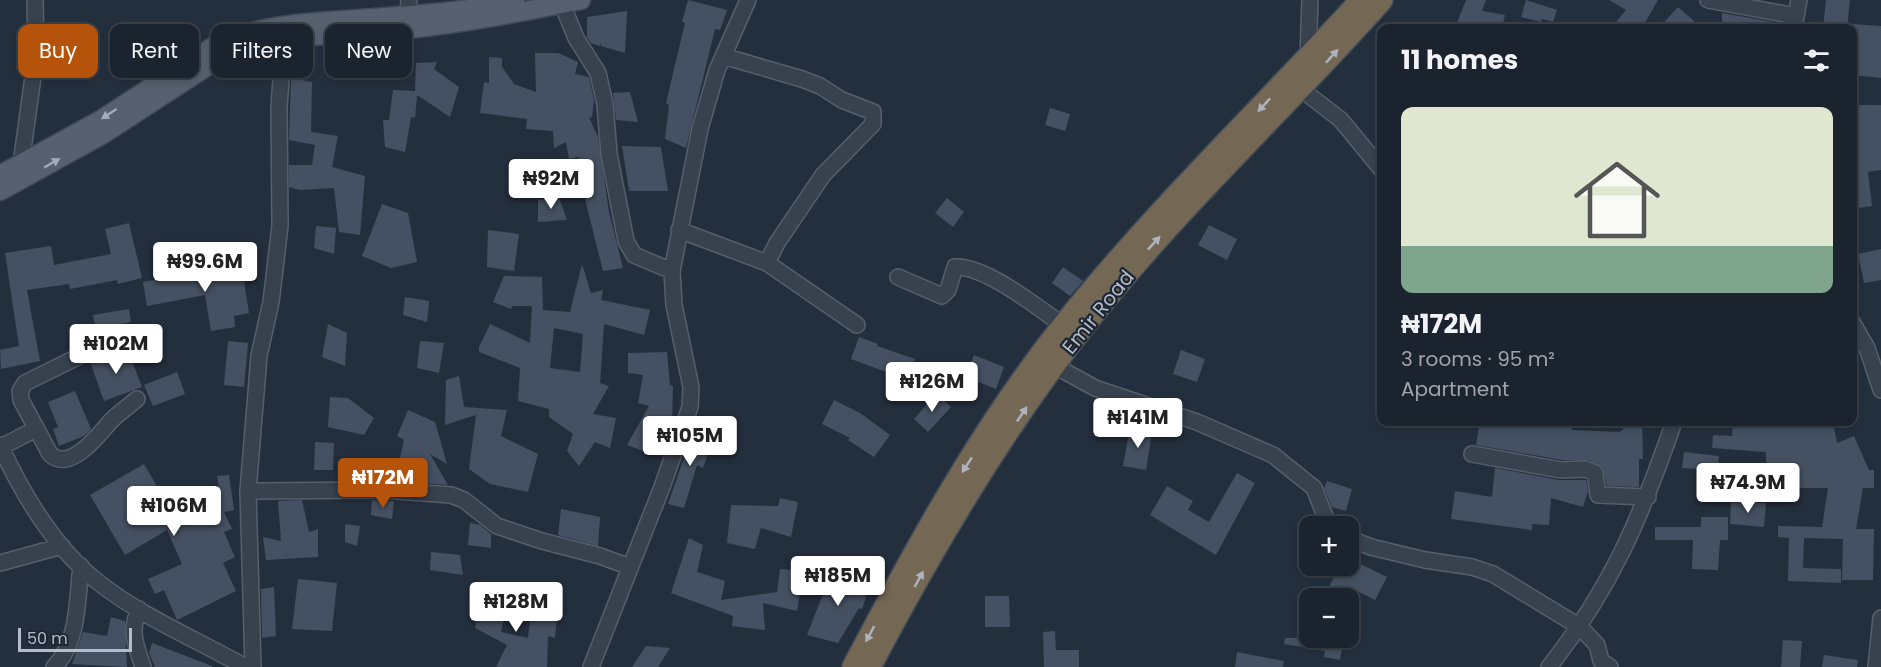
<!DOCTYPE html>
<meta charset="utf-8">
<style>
:root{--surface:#1b232e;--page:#282f3a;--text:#f1f3f6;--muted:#a0a4aa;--line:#39404a;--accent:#b45309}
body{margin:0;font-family:Poppins,sans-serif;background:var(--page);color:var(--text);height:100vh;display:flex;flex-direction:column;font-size:22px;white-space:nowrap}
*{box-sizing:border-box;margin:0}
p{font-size:20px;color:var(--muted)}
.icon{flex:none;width:33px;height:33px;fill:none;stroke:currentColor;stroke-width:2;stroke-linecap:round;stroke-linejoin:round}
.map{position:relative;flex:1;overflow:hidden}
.details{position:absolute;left:1377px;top:24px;width:480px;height:402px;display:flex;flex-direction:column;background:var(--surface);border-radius:12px;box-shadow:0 3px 9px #0003,0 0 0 2px var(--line)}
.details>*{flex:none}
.top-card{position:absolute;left:18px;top:24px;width:570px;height:54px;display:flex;gap:12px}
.fabs{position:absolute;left:1299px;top:516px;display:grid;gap:12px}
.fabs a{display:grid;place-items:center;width:60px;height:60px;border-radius:12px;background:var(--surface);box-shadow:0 3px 9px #0003,0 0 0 2px var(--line);font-size:30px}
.scale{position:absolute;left:18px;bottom:15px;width:114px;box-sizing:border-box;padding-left:6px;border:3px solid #b4bcc9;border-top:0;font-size:16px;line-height:21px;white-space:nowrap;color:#b4bcc9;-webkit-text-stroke:4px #1d2633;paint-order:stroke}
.price{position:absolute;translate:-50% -51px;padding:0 14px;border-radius:6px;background:#fff;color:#222;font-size:20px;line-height:39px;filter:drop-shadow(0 2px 3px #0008)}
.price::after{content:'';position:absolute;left:50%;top:36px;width:18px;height:14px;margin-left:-9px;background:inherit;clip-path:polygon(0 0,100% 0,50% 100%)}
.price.active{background:var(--accent);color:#fff}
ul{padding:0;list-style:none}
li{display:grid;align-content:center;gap:12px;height:318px;padding:0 24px}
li+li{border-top:2px solid var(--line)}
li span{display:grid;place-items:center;height:186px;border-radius:12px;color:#555}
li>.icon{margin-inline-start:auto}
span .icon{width:108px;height:108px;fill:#fffc;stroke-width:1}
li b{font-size:26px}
h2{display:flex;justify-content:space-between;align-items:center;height:72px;padding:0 24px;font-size:26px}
.pill{padding:0 21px;border-radius:12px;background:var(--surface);box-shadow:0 3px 9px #0003,0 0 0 2px var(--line);font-size:21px;line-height:54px}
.pill.active{background:var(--accent);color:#fff}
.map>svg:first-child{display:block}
.building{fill:#455162;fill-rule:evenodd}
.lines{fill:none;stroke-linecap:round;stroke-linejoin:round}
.minor-casing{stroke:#565f6c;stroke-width:18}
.major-casing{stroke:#414a57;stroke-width:21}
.highway-casing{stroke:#434c59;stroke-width:24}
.minor{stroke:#38414e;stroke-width:15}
.major{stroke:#56606e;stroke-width:18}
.highway{stroke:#746855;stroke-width:21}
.oneway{fill:#aeb4bd}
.oneway2{fill:#a1aab7}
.labels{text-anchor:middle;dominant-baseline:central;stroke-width:4.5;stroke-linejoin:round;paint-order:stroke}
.street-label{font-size:20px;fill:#b4bcc9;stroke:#1d2633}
</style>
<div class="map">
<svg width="1881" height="667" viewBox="0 0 1881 667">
<rect width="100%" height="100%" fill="#242f3e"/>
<path class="building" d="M688,0L727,10L720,30L715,29L686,148L665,139L669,105L666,103L685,23L682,22Z
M1466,0H1486L1482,11L1505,15L1502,28H1455Z
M1526,0L1557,10L1553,22L1542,19L1541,22L1521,17Z
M1609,0H1658L1642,28H1611L1626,10Z
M1826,0H1850L1847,28H1823Z
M1678,7L1702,28H1659Z
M627,11L625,53L601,46L600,42V46L591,43L587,37V17Z
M1722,13L1779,23V28H1722Z
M1852,24L1881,26V78L1852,75Z
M386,48L385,71L358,75L357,54Z
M535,53H558L578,62L575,74L589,77L594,100L592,118L589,117L598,137L609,212L623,268L603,271L583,191L579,157L569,159L566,142L554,148L553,131L526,129L527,119L480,113L484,82L489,83V57L502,58V67L514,84L536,92Z
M437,62L434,69L459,87L450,117L417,95L415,118L411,117L405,152L385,147L383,120H389L393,90L415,91L416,63Z
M291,78L312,82L311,132L338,136L332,167L365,176L360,235L339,232L334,188L300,190L289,187V165H312L315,145L289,140Z
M630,92L638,122L616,120L613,93Z
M1852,105H1881V170L1868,172L1872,206L1852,209Z
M1050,108L1070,114L1065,131L1045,125Z
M622,146L661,147L668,191H629Z
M559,197L567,220L538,222V200Z
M947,198L964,212L953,227L935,213Z
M382,204L408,213L417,262L391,268L362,256Z
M129,223L142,278L118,284L117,280L70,289L69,284L27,290L40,361L1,369L0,350L19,346L5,253L51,246L54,265L111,254L105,229Z
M1209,225L1237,239L1227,260L1198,245Z
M316,226L336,228L334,254L314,248Z
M488,230L519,234L514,271L487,267Z
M1881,249V280L1864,283L1858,254Z
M241,263L249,313L234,316L235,327L211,331L205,295L147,306L143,282Z
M582,264L591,293L603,290L601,300L650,310L644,335L604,324L600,383L609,386L593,414L616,418L610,448L595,442L579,466L567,451L573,434L549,417V409L518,401L520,368L479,352V347L490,324L530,343L532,306H512L511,309L493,302L504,276L542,277L543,310L570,312ZM554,328L583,334L580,372L550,368Z
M1063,267L1083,281L1070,296L1052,283Z
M405,297L429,301L427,322L403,315Z
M129,309L131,322L96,329L93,315Z
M328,324L347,333L345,366L322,357Z
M859,337L878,344L877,346L915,359L908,380L851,359Z
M228,341L248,343L244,387L224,385Z
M420,341L444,343L439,373L417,368Z
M127,348L142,387L104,401L90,362Z
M1181,350L1205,359L1197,382L1173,374Z
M667,352L670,385L673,386L672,425L655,455L627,445L649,406L638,403L643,375L628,373V353Z
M974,355L1004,367L996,389L966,377Z
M177,372L185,394L153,406L144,385Z
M459,376L464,407L507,410L501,436L538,454L528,492L490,484L469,469L476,415L445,425L446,380Z
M75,391L91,429L84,436L59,446L53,429L58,427L48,402Z
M936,394L951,407L928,432L914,419Z
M330,397L348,398L374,418L364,435L328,427Z
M834,400L860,413L890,435L874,457L848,440L850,438L822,424Z
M408,410L435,422L447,464L430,454L448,485L395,481L404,440L397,436Z
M1480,422H1572V430L1619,432L1623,430L1624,422H1642L1643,459H1639V487L1607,486L1603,468L1588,460H1562L1476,445Z
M1733,422H1833L1837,443L1854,436L1869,470H1874V488H1863L1856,529H1874L1873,580H1842L1843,539L1804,538L1803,568L1841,569V583L1788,581L1789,538L1778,537V526L1822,527L1828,488H1791V494H1771V464H1766V452L1712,448L1713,435L1732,436Z
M1130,427L1152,431L1146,470L1123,466Z
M694,429L713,439L703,468L697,465L684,508L668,504Z
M315,442L334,443L333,470H314Z
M1684,452L1719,456L1718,471L1682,468Z
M144,464L175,517L220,496L217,476L229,475L234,510L224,512L232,529L224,532L235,557L223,563L236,591L177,620L164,590L155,594L148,579L182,564L167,530L125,555L90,495Z
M1495,468L1559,480H1586L1588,491L1583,507L1551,498L1549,525L1532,524V530L1451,519L1455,491L1492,497Z
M1237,473L1255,483L1216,555L1150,515L1167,486L1193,501L1188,510L1209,522Z
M1327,481L1352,489L1346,511L1332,507L1324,488Z
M780,498L798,502L791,537L761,528L755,549L727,543L731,505L778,506Z
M302,500L309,532L318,529V557L266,560L263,537L281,541L278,501Z
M372,500L394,501L392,519L371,515Z
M1731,501L1766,503L1764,527L1730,524Z
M561,509L600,517L598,546L558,535Z
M1701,517H1728V540H1720L1718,570L1692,569L1693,540H1655V527H1701Z
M470,523L480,525L491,534V548L468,545Z
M345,524L360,526L357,546L345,542Z
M689,538L703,545L697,572L725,581L721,600L777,592L780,569L804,571L797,611L763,603L765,630L732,626L733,616L671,593Z
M431,552L460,555L463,575L430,570Z
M1348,558L1387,577L1375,600L1353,589L1349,598H1323L1340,566H1348Z
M832,571L870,585L862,609L859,608L838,643L807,635Z
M298,579L337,583L332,631L292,629Z
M274,587L276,636L262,638L261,589Z
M481,592L508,596L501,632L528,638L531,610L557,616L555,638L548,636L547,667H496L507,645L475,628Z
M985,596H1009L1010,627H985Z
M1303,602L1310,603V638H1344L1340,660L1324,657L1325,651L1284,644L1285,638H1297Z
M111,617L125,621L127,667L72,664L83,632L107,636Z
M1055,631L1056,650H1079V667H1044L1043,632Z
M1783,640L1802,641L1800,667H1781Z
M152,643L212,666V667H155L149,653Z
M646,646L670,648L658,667H632Z
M1237,652L1284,661L1283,667H1235Z
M1824,655L1858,660L1857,667H1822Z"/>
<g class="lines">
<g class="minor-casing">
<path id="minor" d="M1708,0L1796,16
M562,4L576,38L598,73L605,104L609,154L626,241L634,255L672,271
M407,27L409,0
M1794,28L1799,0
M723,56L802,79L820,86L842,100L873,112V124L823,175L777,243L767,263
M1308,58L1310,0
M1301,89L1341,120L1382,170
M21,164L36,55L35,0
M679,230L767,263L857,325
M898,277L942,296L948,290L955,267C985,265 1038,308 1063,325
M1852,322L1867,348L1881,390
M116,338L25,383L20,391L21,400L50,454C69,473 98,436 109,423C117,414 128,407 137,399
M1055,366L1095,388L1197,422L1273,455L1314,488L1327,521L1334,526
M0,445C23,495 54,548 98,582C142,617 196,639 245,667
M1,447L36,429
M1472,454L1561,470L1585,469L1595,473L1598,495L1648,497
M248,491L381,490L451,495L464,500L497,526L542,541L600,556L630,567
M1348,538L1371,547L1425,560L1472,567L1493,574L1580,627L1597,645L1601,661L1610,667
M0,563L62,546
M139,609C129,632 136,645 143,667
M54,667C79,643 77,598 81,566
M253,667L248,491L259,356L271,302L280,226L279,107L284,38
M591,667L662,487L690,407L691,387L674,305L672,271L700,129L717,70L748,0
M1549,667C1612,587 1641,517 1674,422
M1876,667L1881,618"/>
</g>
<g class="major-casing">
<path id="major" d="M0,175L99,121L217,44C263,24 311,22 360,19C412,15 465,12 515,1
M0,191L105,133L223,56C282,31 345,36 408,29C466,23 523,12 581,0"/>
</g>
<g class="highway-casing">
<path id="highway" d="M853,667C915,549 980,429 1064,324C1155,210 1262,108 1361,0
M870,667C932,549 1002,430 1085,325C1176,210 1285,109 1382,0"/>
</g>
<use href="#minor" class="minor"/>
<use href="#major" class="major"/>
<use href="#highway" class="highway"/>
</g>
<defs><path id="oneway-solid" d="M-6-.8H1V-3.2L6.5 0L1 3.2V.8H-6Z" transform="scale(1.5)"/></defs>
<g class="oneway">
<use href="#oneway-solid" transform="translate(1332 56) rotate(-48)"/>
<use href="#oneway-solid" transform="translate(1264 105) rotate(133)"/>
<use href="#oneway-solid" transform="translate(1154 243) rotate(-47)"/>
<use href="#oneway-solid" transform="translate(1022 414) rotate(-56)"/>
<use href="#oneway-solid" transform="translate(967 465) rotate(123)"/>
<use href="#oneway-solid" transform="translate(919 579) rotate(-61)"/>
<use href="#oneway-solid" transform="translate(870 634) rotate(118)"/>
</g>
<g class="oneway2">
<use href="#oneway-solid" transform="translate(109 114) rotate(147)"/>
<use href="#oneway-solid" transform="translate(52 163) rotate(-30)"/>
</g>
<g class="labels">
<g class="street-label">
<text transform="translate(1098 312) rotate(-51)">Emir Road</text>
</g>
</g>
</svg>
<div class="fabs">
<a>+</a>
<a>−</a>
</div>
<div class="scale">50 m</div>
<b class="price" style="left:551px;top:210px">₦92M</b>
<b class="price" style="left:205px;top:293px">₦99.6M</b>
<b class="price" style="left:116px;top:375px">₦102M</b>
<b class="price" style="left:932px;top:413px">₦126M</b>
<b class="price" style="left:1138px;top:449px">₦141M</b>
<b class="price" style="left:690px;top:467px">₦105M</b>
<b class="price active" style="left:383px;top:509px">₦172M</b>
<b class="price" style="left:1748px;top:514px">₦74.9M</b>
<b class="price" style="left:174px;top:537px">₦106M</b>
<b class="price" style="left:838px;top:607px">₦185M</b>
<b class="price" style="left:516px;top:633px">₦128M</b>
<div class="top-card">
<a class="pill active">Buy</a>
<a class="pill">Rent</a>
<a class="pill">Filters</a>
<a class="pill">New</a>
</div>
<section class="details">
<h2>11 homes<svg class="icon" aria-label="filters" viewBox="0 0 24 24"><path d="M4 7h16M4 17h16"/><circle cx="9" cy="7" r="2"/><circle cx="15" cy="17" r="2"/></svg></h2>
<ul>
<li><span style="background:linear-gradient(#dfe7d0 75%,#7fa58c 0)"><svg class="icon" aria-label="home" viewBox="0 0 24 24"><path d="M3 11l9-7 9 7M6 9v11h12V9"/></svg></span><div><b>₦172M</b><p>3 rooms · 95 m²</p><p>Apartment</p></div></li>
</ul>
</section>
</div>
